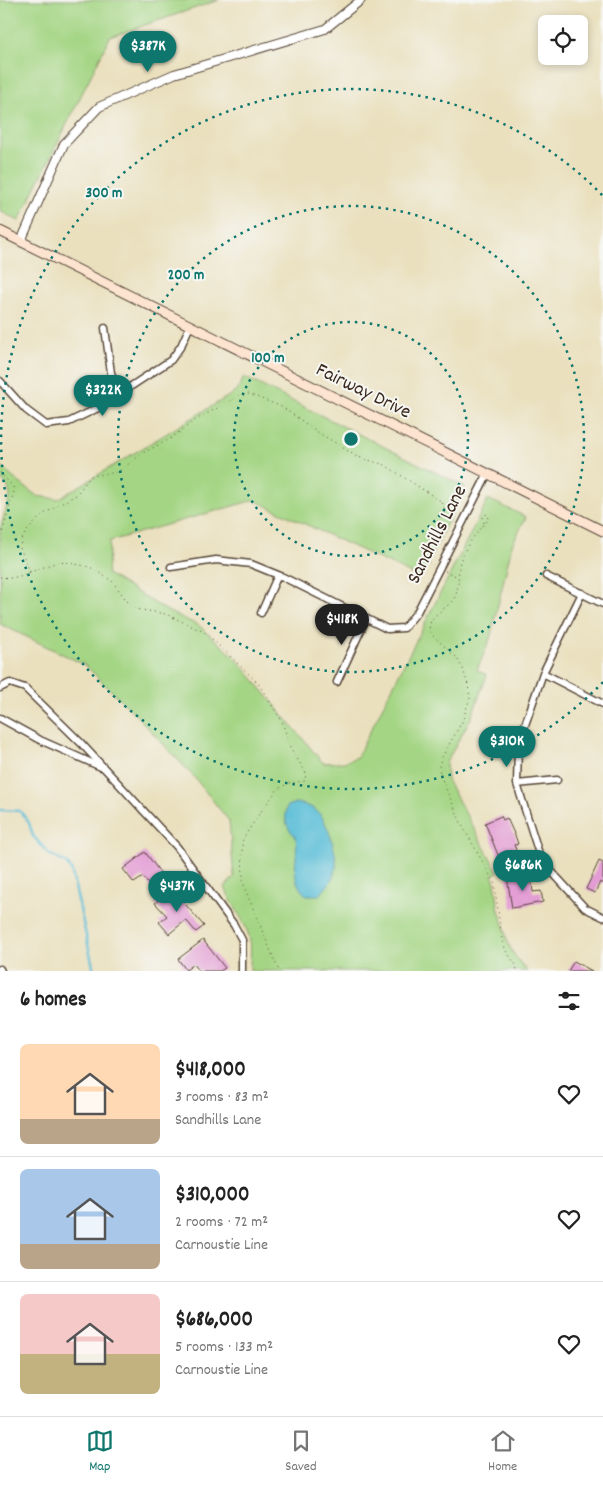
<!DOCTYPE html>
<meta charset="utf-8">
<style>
:root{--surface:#fff;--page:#f2f2f2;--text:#222;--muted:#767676;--line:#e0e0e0;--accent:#0f766e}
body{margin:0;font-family:Dekko,sans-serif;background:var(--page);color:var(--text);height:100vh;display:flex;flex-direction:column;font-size:19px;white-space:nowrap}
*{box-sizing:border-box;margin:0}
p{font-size:16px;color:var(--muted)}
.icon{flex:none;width:28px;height:28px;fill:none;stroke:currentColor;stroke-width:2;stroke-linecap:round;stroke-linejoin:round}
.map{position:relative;height:971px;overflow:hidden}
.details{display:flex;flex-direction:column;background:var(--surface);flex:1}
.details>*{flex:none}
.buttons{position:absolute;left:538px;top:15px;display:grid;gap:10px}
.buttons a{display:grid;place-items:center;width:50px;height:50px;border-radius:8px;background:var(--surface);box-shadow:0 2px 8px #0003;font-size:25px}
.price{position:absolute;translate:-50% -42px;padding:0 11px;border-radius:18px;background:var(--accent);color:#fff;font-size:16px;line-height:32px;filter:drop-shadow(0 1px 2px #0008)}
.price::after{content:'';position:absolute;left:50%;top:30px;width:15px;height:11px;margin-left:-8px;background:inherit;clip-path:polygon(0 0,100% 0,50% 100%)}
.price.current{background:#222;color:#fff}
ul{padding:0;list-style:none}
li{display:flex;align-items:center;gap:15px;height:125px;padding:0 20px}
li+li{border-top:1px solid var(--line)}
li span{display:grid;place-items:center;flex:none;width:140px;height:100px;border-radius:8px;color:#555}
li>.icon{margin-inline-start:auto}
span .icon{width:60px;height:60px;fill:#fffc;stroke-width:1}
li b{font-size:21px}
h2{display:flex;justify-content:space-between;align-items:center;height:60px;padding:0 20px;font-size:21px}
.tab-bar{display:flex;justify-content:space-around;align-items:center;height:70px;border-top:1px solid var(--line);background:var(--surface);font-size:14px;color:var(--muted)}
.tab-bar a{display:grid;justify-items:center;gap:2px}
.tab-bar .current{color:var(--accent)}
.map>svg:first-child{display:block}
.green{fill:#a4d584;stroke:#708051}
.water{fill:#59bdd7;stroke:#4a747a}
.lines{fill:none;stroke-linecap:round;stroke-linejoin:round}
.stream{stroke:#59bdd7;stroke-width:2.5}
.building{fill:#e39dd4}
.minor-casing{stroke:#554536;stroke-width:9}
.tertiary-casing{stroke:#554536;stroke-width:10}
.secondary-casing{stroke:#554536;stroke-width:11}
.path{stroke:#554536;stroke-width:1;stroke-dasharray:1 4;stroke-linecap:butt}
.minor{stroke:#fff;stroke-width:6}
.tertiary{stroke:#fff;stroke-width:8}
.secondary{stroke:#fde4d1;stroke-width:9}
.ring{fill:none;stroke:#0f766e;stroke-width:2.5;stroke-dasharray:2.5 5}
.labels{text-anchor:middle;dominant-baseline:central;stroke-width:4;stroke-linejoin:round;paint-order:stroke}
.street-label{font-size:20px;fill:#3b2a1e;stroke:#f6f6f2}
.centre{fill:#0f766e;stroke:#f6f6f2;stroke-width:2.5}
.ring-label{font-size:15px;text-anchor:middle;font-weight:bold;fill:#0f766e;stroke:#f6f6f2;stroke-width:4;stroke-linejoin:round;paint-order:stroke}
</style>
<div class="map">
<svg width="603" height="971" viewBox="0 0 603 971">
<rect width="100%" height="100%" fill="#f6f6f2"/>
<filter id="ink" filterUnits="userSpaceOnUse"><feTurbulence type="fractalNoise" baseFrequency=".02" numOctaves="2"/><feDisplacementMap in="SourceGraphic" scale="10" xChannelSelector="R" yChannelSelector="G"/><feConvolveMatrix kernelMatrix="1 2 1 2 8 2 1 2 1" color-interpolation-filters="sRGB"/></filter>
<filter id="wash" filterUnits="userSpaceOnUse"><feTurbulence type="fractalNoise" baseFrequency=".0096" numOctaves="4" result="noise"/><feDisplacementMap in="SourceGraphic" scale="20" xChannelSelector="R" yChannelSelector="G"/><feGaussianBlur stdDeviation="1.12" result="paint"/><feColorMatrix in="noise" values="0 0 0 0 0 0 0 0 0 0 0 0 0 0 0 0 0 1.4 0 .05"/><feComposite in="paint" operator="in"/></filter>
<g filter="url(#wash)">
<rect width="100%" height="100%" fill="#eae0be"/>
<path class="green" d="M0,0H219L110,37L19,221L0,211Z
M244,377L465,487L420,578L254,500L110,541L107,574L169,612L198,625L235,657L323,763L345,762L357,757L488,499L526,517L512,545L490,639L477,670L487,675L471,718L446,763L447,780L498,872L492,875C498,887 496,898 499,910C500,915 503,920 504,925C507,947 513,954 527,971H250C250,959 252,947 249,936C244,919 231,904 225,887L234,877L229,821L194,777L166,747L135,714L85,665L0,624V528L10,496L8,487L0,478V464L12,477L37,496L58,499L237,391Z"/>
<path class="water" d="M295,803C304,804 313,807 319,813C328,823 338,856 336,868C334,879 327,886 320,895H306C288,879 299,858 296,839C295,835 291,832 289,829C285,822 285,813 287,806Z"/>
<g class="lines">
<path class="stream" d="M0,810L20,811L29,823L33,836L49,854L66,863L71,869L94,971"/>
</g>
<g id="blocks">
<path class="building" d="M501,816L503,820L507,818L516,838L518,844L514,845L520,860L503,867L485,823Z
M145,852L165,879L152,889L143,877L134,883L123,869Z
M599,861L603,863V884L600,882L595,893L586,889Z
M522,874L523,878L531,877L533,892L541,891L543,902L512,908L507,877Z
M172,889L204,926L196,932L186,920L169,934L159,922L167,916L155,903Z
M203,940L225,968L220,971H199L194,964L186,970L178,959Z
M574,961L592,971H568Z"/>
</g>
</g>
<g filter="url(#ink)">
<use href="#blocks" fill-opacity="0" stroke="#554536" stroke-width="1"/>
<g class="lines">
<g class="minor-casing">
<path id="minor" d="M105,328L111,373L120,394
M0,381L26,410L46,425L69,422L98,408L139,381L171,360L181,346L190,326
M171,567L216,560L251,564L283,577L387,629L404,628L417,612L488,473
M546,576L603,604
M582,593L543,673L518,745L517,784L541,860L585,908L603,917
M261,613L278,575
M543,673L603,704
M337,682L366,619
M0,688L10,683L25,688L81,743L177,847L234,925L242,940V971
M0,718L40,740L101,767
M517,784L557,780
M0,969L1,971"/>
</g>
<g class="tertiary-casing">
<path id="tertiary" d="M21,241L64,144L99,107L174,74L325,29L361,0"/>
</g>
<g class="secondary-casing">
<path id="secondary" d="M0,231L603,531"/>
</g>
<path class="path" d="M0,472L13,487L14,491L0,541
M484,523L483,516L487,514L489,519C478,530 461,551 459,567C458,576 459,585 456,594C451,610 425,613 430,633L456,657L463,669L468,685L470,698L462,722L442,757L439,765L440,775L463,827L494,882L502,939L506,951L516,965L517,971
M445,571L458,577
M30,572L20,548L21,541L26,532L42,515L76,495L91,476L118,472L143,453L170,439L194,421L239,396L249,394L282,407L322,435L339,445L355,456L385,465L442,502L445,510L436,527L425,557L429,563L433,565
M0,577L11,578L20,576L60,561L90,567L112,581L131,606L136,609L166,614L206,633L258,683L282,721L290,747L306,773L305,781L289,783L278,789L259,814L243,839L242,845L243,881L245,889L279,971"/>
<use href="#minor" class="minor"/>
<use href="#tertiary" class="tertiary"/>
<use href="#secondary" class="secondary"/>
</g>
</g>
<g class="ring">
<circle cx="351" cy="439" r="117"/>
<circle cx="351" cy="439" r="233"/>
<path d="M603 682A350 350 0 1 1 603 196"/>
</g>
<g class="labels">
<g class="street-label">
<text transform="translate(363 392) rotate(26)">Fairway Drive</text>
<text transform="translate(438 535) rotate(-63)">Sandhills Lane</text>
</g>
</g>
<circle cx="351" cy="439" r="8" class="centre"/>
<g class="ring-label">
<text x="104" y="197">300 m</text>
<text x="186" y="279">200 m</text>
<text x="268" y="362">100 m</text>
</g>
</svg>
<div class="buttons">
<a><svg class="icon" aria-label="locate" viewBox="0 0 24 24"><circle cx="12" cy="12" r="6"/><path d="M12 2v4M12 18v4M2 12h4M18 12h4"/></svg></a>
</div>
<b class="price" style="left:148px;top:73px">$387K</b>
<b class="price" style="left:103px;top:417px">$322K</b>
<b class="price current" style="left:342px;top:646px">$418K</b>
<b class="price" style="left:507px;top:768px">$310K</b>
<b class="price" style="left:523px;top:892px">$686K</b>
<b class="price" style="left:177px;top:913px">$437K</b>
</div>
<section class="details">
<h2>6 homes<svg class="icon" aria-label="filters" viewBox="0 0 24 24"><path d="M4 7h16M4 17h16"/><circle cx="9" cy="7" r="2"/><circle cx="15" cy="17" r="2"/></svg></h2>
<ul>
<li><span style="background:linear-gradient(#ffd9b3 75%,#b9a48a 0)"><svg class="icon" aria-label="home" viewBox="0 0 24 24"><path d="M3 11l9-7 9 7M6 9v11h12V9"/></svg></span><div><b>$418,000</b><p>3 rooms · 83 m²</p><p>Sandhills Lane</p></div><svg class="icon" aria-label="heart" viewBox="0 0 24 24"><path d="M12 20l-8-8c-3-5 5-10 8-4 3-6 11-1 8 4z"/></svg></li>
<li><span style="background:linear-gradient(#a9c7e8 75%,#b9a48a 0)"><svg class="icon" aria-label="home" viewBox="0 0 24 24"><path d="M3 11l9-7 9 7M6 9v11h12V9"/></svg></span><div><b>$310,000</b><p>2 rooms · 72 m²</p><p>Carnoustie Line</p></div><svg class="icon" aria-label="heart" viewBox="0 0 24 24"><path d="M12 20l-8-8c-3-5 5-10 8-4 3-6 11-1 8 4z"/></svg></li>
<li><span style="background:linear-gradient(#f6c9c9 60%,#c2b280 0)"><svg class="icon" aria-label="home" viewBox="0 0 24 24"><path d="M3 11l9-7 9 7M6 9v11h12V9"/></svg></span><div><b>$686,000</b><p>5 rooms · 133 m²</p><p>Carnoustie Line</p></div><svg class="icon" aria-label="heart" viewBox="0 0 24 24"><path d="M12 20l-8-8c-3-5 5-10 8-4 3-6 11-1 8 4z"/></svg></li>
</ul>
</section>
<nav class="tab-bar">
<a class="current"><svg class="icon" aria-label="map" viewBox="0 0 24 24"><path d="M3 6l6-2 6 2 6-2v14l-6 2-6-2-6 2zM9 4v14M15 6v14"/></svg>Map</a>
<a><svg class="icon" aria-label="saved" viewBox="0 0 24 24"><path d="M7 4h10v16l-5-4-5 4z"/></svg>Saved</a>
<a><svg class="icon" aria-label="home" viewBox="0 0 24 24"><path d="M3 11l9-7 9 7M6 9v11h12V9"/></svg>Home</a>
</nav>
